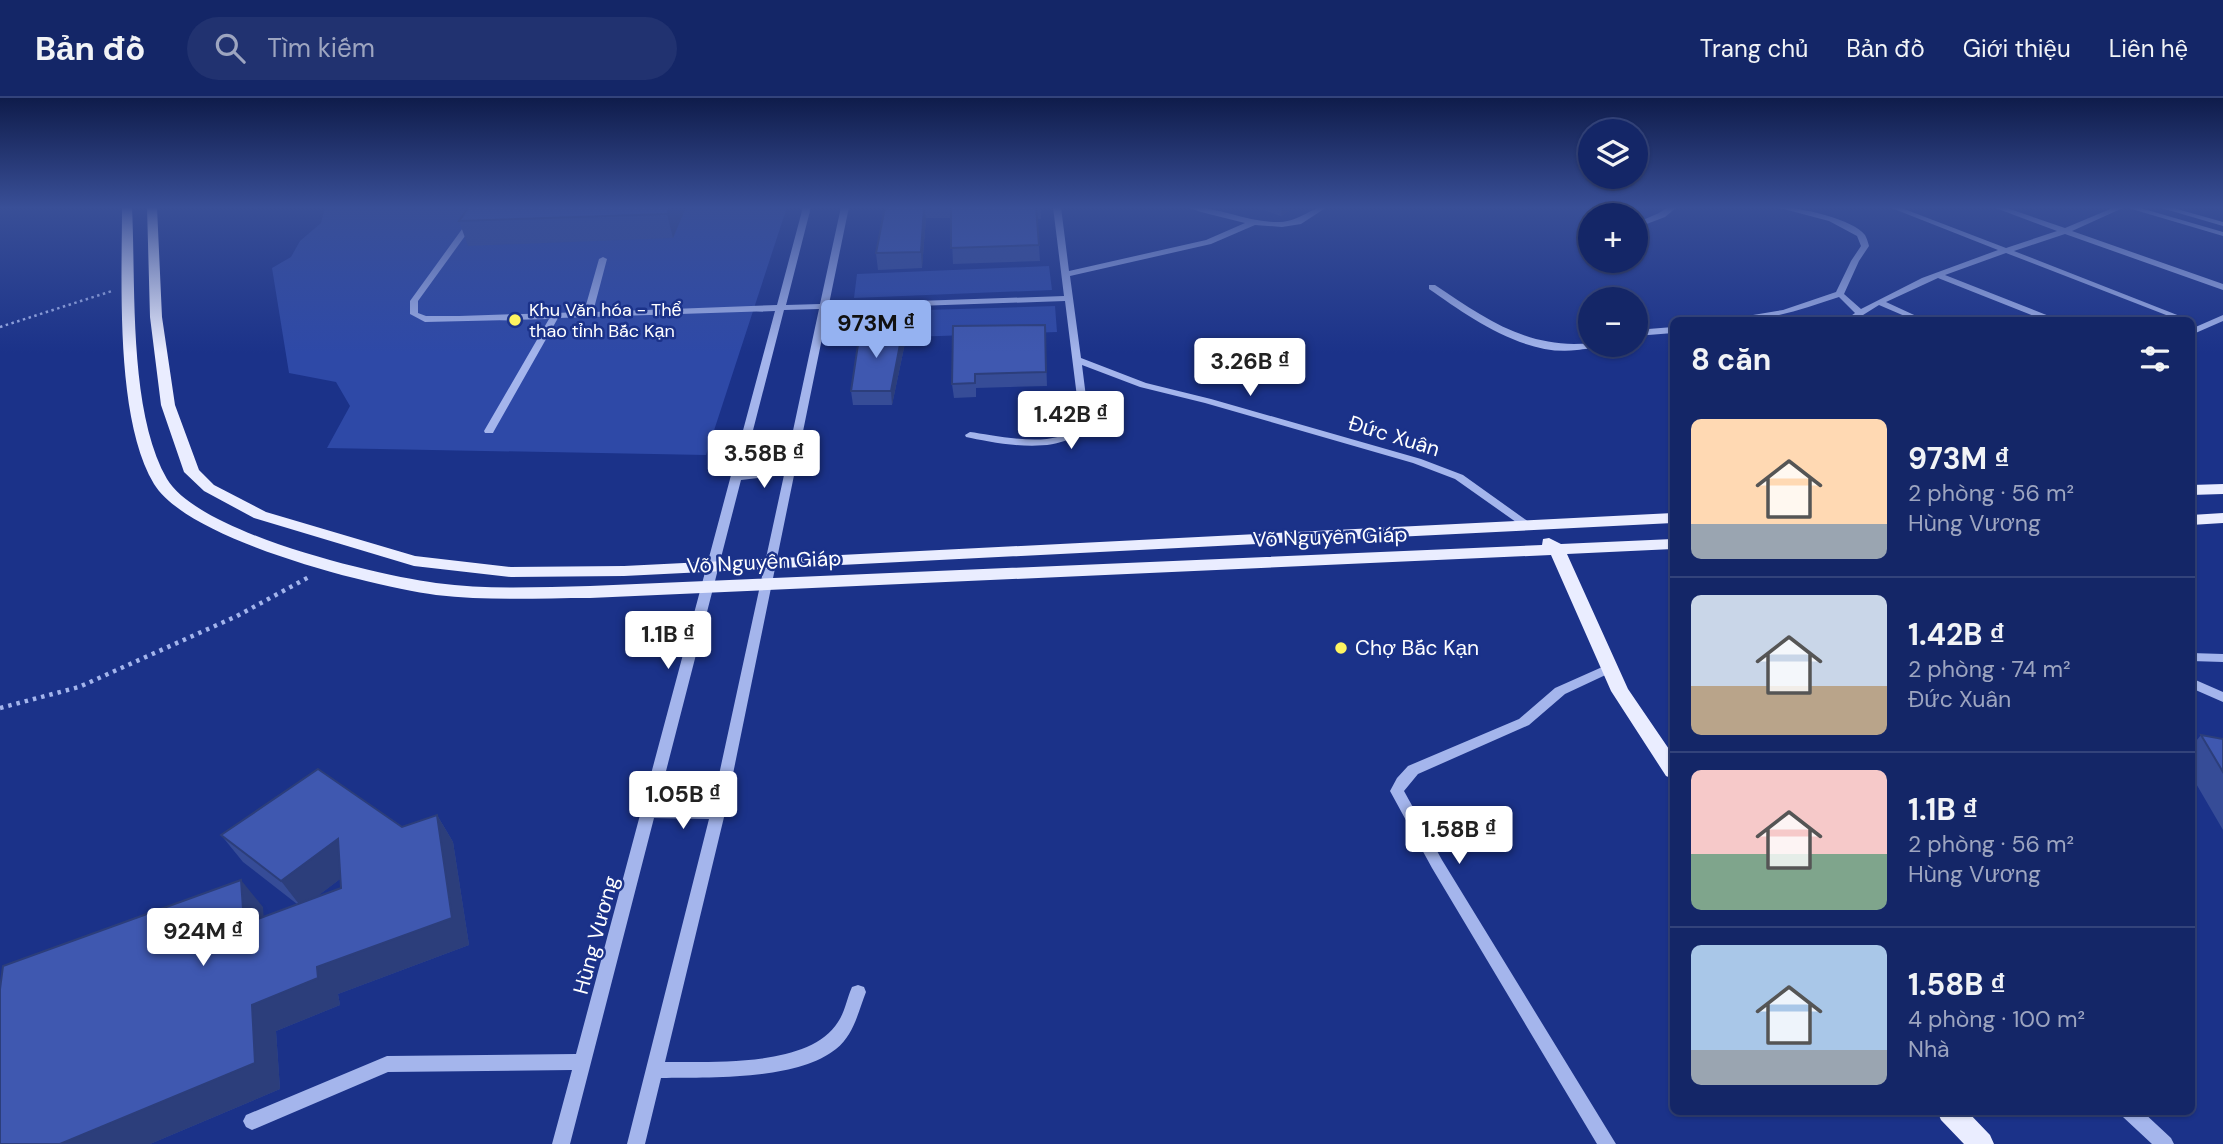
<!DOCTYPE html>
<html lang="vi">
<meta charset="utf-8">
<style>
:root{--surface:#142667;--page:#213270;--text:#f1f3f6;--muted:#9da5c0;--line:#33437b;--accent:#95b2f1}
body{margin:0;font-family:"DM Sans",sans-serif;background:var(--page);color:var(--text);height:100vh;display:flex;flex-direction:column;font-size:26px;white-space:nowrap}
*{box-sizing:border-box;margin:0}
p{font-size:23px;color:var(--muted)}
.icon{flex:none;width:38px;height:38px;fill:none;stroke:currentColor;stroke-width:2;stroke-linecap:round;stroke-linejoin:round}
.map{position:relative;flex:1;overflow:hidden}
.side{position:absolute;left:1670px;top:219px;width:525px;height:798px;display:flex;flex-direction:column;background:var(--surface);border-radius:10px;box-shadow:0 2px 5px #0004,0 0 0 2px var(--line)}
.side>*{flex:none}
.tools{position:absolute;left:1578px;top:21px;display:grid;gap:14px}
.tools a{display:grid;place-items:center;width:70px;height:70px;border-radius:50%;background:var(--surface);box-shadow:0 2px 5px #0004,0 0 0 2px var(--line);font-size:35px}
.price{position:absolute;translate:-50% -60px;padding:0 16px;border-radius:7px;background:#fff;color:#222;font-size:23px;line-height:46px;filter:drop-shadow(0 2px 4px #0008)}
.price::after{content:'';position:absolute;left:50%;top:42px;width:21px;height:16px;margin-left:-10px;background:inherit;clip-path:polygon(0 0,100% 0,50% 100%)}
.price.on{background:var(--accent);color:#111}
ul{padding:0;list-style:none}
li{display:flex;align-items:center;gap:21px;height:175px;padding:0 21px}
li+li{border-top:2px solid var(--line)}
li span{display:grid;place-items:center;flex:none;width:196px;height:140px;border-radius:10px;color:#555}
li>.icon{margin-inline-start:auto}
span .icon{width:84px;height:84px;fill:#fffc;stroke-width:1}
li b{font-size:30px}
h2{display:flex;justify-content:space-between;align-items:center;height:84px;padding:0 21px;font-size:30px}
header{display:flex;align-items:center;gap:42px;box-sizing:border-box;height:98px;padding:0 35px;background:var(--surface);border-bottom:2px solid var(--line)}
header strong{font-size:33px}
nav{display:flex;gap:38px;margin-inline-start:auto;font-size:24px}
.search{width:490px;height:63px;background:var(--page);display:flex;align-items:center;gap:18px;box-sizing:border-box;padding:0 24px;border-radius:38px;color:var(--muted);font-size:26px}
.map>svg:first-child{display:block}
.green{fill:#2e49a7}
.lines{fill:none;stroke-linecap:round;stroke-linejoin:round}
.path-far1{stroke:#a4b5ec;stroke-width:2.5;stroke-dasharray:2.5 3.5;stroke-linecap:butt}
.path{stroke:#a4b5ec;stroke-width:4.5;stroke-dasharray:3.5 5;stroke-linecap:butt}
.minor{fill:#a4b5ec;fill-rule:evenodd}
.major{fill:#eaedff;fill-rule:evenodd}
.wall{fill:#364c97;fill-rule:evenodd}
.shaded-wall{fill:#2c3e7b}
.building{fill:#3f58b0;stroke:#2c3e7b;stroke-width:2}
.poi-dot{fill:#fef461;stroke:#1b3289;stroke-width:2.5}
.labels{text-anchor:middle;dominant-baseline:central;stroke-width:5;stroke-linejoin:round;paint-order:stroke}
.far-poi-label{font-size:18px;fill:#fff;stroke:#1b3289;text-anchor:start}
.street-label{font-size:21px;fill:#fff;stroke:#1b3289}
.poi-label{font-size:21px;fill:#fff;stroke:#1b3289;text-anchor:start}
</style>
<header>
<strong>Bản đồ</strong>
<div class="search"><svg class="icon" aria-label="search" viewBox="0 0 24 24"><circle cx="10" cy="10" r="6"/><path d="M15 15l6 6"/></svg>Tìm kiếm</div>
<nav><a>Trang chủ</a><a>Bản đồ</a><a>Giới thiệu</a><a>Liên hệ</a></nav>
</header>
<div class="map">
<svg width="2223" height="1046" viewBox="0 0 2223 1046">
<rect width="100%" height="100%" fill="#1b3289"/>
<path class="green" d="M325,109H787L706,357L327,350L350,308L336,284L289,275L272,170L291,159L300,143L321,125Z
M1049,168L1052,192L854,200L857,176Z
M1055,208L1057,234L853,241L858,214Z"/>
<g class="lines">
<path class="path-far1" d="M0,229L112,193"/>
<path class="path" d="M0,610L79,589L237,518L309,479"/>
<path class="minor" d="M478,109H486L418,203V215L426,218H459L584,214L599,161L603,159L607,161L593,214L777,207L803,109H811L786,207L820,206L841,109H849L829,206L1064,198L1053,109H1061L1069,173L1206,142L1245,125L1201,114L1188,109C1220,109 1249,125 1280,124C1301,123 1310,109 1327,109L1301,126L1282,129L1255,127L1211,146L1070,178L1081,260L1146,285L1211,301L1421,361L1463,377L1533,427L1527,430L1523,429L1455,381L1413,365L1205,305L1140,289L1082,267L1088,315C1082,363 999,346 966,339L965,337L970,334C994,337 1057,352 1073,329C1078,322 1078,315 1078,307L1065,203L828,211L725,715L665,964C713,963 809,970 838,924C845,914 847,900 852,889L858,887L864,889L866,894C858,914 854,937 836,951C796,983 710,979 661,980L645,1046H627L709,721L654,720L570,1046H552L572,972L388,974L252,1032L246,1029L243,1023L246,1017L387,958L576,956L775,213L558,220L494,333L493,335H485L484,333L549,221L425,224L410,216V203ZM819,211L785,370L742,375L784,212ZM784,377L712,709L657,708L741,382Z
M1668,109H1677L1665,119L1636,130V125L1659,115Z
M1776,109C1796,108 1854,121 1865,137C1867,141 1868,144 1869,148L1859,163L1844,196L1861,211L1922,180L1998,152L1889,109H1899L2006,150L2057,133L1993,109H2004L2065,130L2115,109H2125L2072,133L2223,186V192L2065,136L2014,153L2190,222H2179L2006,155L1945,177L2054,220L2055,222H2044L1938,180L1886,204L1925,222H1914L1879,207L1855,222H1845L1855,215L1839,199C1805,210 1773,222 1737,222L1741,219L1783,212L1836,194L1851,163L1861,148L1857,138L1829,123Z
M2125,109H2137L2223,134V138Z
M2158,109H2170L2223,124V128Z
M1429,187H1435C1484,220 1529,252 1591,245V247H1598C1592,251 1584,251 1577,252C1525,259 1469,219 1429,191Z
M2223,217V223L2191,237V231Z
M1673,229V235L1636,238V232Z
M2191,555L2223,556V564L2191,563Z
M1609,566L1615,570L1614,573L1565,596L1529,627L1418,676L1404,693L1442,762L1616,1046H1597L1432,770L1390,693L1397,680L1408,668L1519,621L1555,590Z
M2191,580L2223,594V604L2191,590Z
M2120,1013H2142L2171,1040L2174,1046H2152L2123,1019Z"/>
<path class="major" d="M122,109H132C136,187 128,313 167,381C199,435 375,477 436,485C487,492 539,489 590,488L1542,447L1543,441L1549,440L1561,446L1673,441V451L1567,456L1628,591L1673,657V681L1666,678L1611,593L1551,457L590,500C539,500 487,503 436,497C371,488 189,443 154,386C115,320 122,186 122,109Z
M147,109H157L162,219L175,307L199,372L214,387L266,414L415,458L511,469L624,468L1673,415V425L624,478L511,479L414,468L254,420L204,393L184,374L161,307L150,219Z
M2223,386V396L2191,397V387Z
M2223,415V425L2191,427V417Z
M1937,1013H1967L1990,1037L1994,1046H1964L1941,1022Z"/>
</g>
<path class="wall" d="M469,109H686L673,140L468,148L459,123Z
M885,109H1041V121H1037L1040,163L953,166L951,120H926L922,170L878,172L876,155Z
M1253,109H1296L1281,118Z
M1045,227L1047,288L976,290V299L954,300L952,286Z
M903,231L905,245L892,307H853L851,293Z
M2201,637L2223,641V732L2191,677V649Z
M437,717L453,744L469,847L338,896L340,907L276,933L280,991L150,1046L263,809V819L297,806L243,764L221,737L402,729ZM340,781L341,790L316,799Z"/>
<path class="shaded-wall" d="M670,109H686L673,140L667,116Z
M924,109L926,120L922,170L921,154Z
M1282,109H1296L1281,118Z
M903,231L905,245L892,307L891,293Z
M437,717L453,744L469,847L338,896L340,907L276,933L280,991L150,1046H60L252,907L317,869Z
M338,741L356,769L302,810L281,783Z
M241,782L263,809L265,838L201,842Z"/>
<path class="building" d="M469,109H670L667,116L459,123Z
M885,109H924L921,154L876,155Z
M951,109H1036L1039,147L951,150Z
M1045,227L1046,274L975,276V285L952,286L953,228Z
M903,231L891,293H851L860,233Z
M2201,637L2223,641V674Z
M318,671L402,729L437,717L452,820L317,869L318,880L252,907L255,965L60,1046H0V891L3,868L241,782L243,811L201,842L341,790L338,741L281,783L221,737Z"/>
<linearGradient id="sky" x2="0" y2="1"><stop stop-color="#0f1c4b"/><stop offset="0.43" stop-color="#394f97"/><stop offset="1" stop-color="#394f97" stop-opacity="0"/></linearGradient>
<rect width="2223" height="255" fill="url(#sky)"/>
<g class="poi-dot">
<circle cx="515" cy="222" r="7"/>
<circle cx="1341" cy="550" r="7"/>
</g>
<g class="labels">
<g class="far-poi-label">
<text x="529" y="212">Khu Văn hóa - Thể<tspan x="529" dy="21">thao tỉnh Bắc Kạn</tspan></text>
</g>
<g class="street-label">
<text transform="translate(1394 338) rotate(17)">Đức Xuân</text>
<text transform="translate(1330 439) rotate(-2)">Võ Nguyên Giáp</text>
<text transform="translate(764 464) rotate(-3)">Võ Nguyên Giáp</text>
<text transform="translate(596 837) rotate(-75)">Hùng Vương</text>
</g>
<g class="poi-label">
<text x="1355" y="550">Chợ Bắc Kạn</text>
</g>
</g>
</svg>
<div class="tools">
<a><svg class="icon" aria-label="layers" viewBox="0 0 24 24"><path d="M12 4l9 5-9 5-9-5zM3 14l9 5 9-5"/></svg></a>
<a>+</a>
<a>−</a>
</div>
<b class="price on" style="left:876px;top:262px">973M ₫</b>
<b class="price" style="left:1250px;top:300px">3.26B ₫</b>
<b class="price" style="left:1071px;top:353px">1.42B ₫</b>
<b class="price" style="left:764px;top:392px">3.58B ₫</b>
<b class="price" style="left:668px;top:573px">1.1B ₫</b>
<b class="price" style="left:683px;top:733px">1.05B ₫</b>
<b class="price" style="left:1459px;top:768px">1.58B ₫</b>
<b class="price" style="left:203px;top:870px">924M ₫</b>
<section class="side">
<h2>8 căn<svg class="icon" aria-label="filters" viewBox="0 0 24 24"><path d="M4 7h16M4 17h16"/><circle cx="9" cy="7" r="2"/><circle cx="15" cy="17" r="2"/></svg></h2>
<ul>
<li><span style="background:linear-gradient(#ffd9b3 75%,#9aa5b1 0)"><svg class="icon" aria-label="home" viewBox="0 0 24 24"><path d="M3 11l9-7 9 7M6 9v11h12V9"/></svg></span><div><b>973M ₫</b><p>2 phòng · 56 m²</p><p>Hùng Vương</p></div></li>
<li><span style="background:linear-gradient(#c9d6e8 65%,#b9a48a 0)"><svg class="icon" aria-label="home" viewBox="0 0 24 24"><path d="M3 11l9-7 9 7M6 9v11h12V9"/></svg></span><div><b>1.42B ₫</b><p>2 phòng · 74 m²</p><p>Đức Xuân</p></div></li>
<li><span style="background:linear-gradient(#f6c9c9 60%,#7fa58c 0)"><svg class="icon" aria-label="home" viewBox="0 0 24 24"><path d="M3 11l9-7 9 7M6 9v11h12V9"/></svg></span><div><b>1.1B ₫</b><p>2 phòng · 56 m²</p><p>Hùng Vương</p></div></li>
<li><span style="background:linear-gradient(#a9c7e8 75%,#9aa5b1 0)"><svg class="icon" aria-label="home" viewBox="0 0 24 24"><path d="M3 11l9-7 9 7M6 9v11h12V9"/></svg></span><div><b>1.58B ₫</b><p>4 phòng · 100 m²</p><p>Nhà</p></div></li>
</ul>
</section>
</div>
